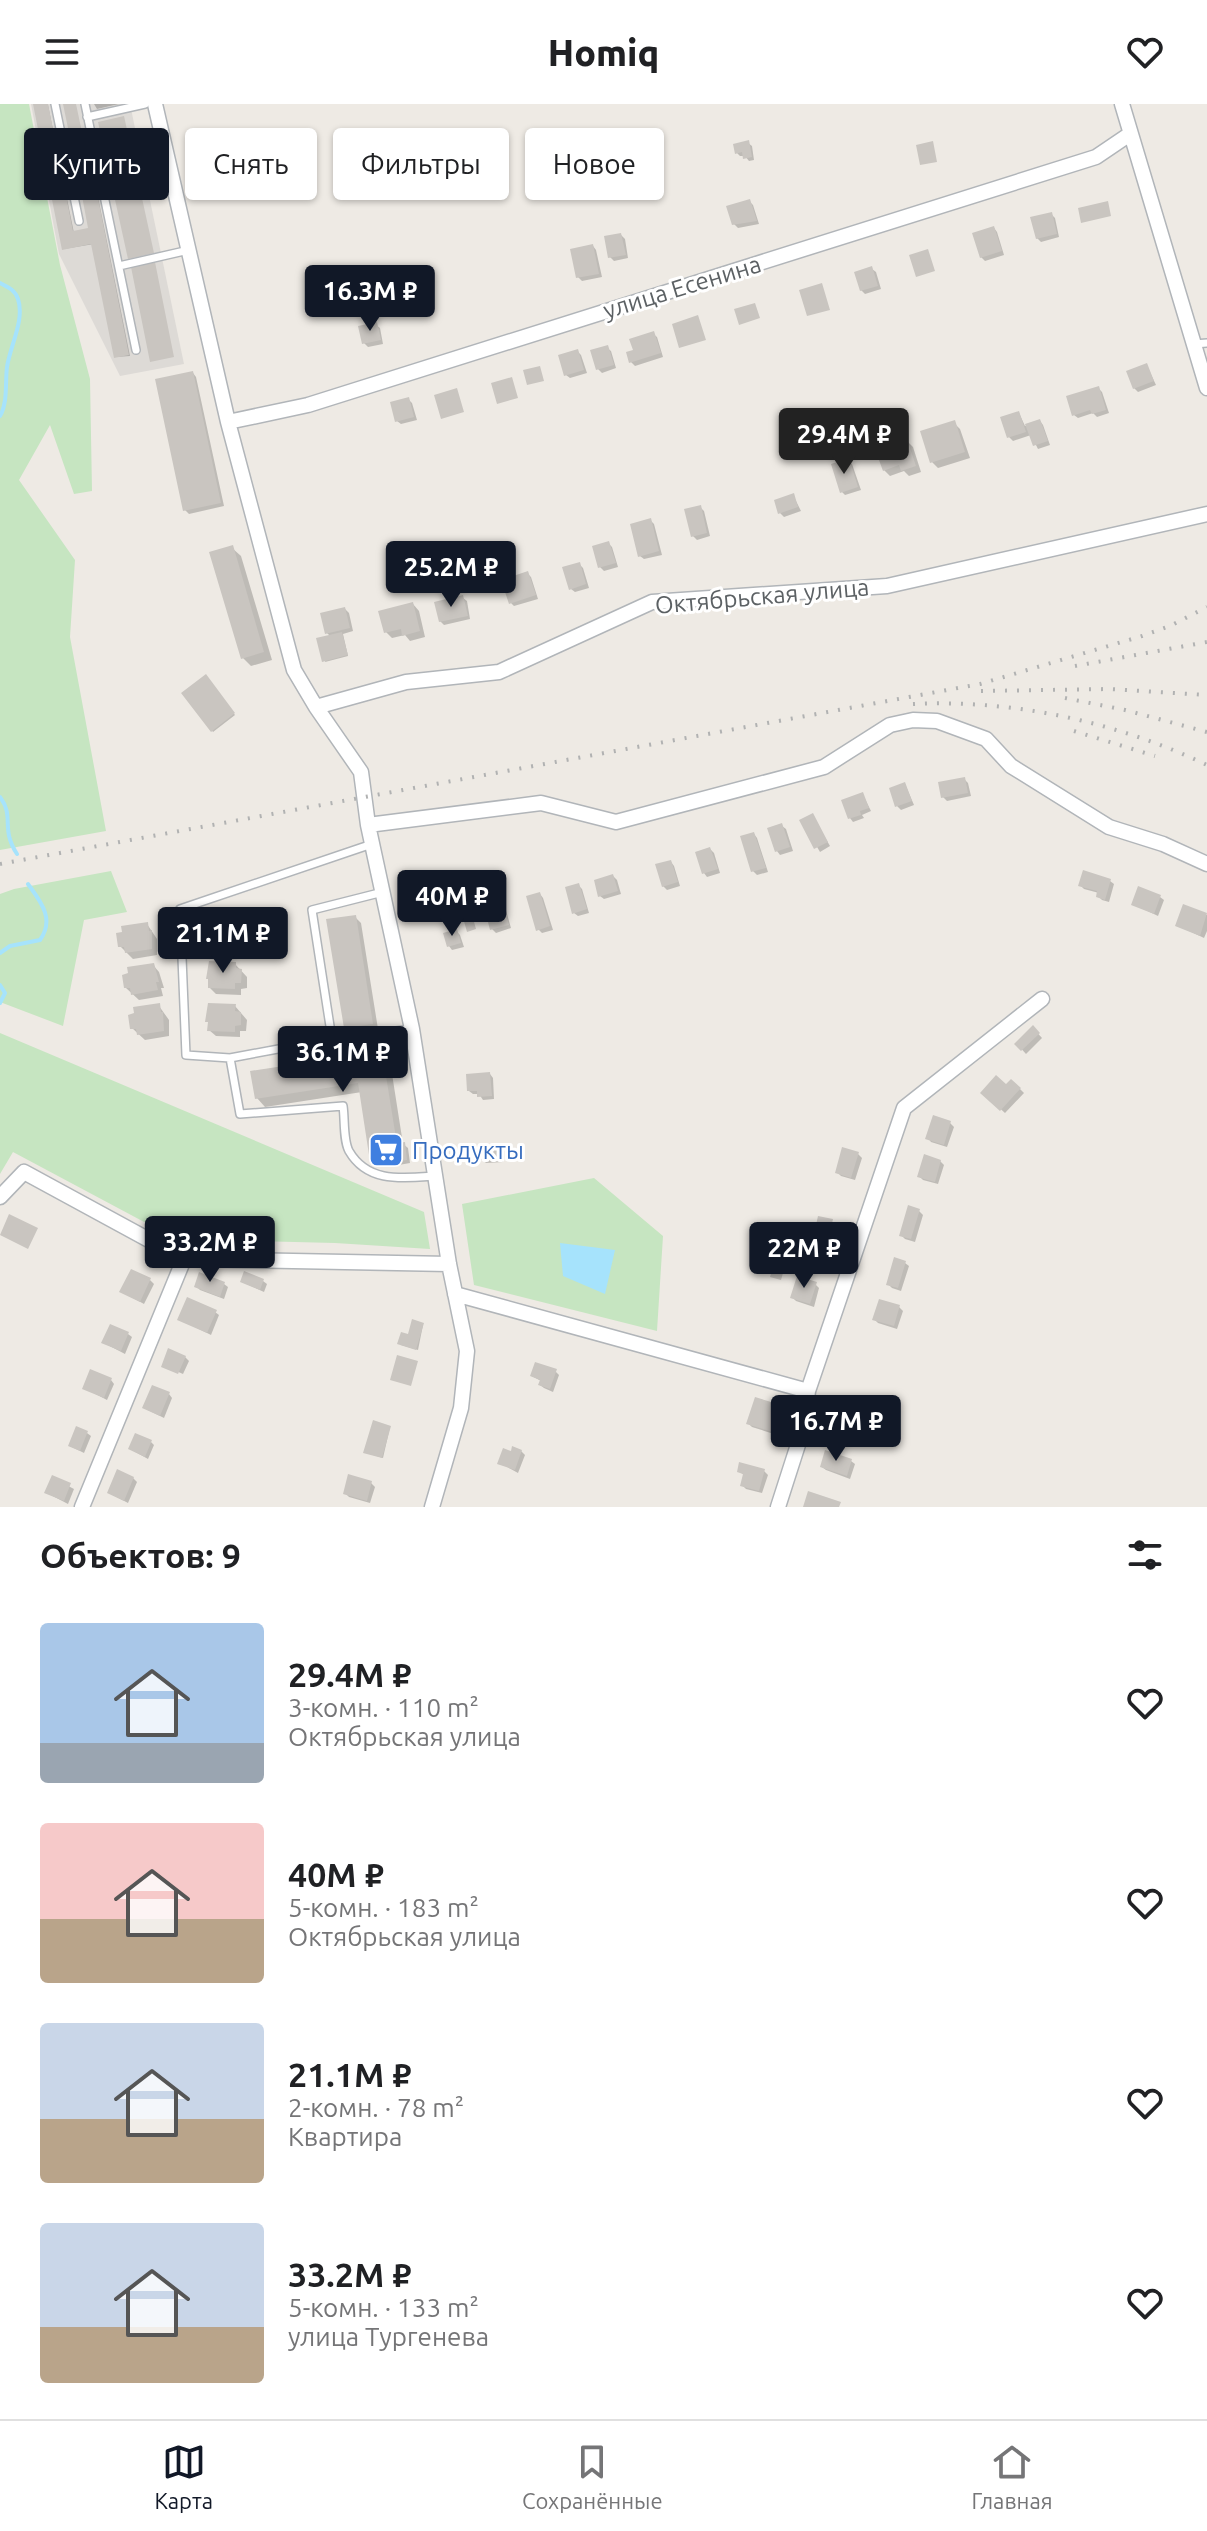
<!DOCTYPE html>
<html lang="ru">
<meta charset="utf-8">
<style>
:root{--surface:#fff;--page:#f2f2f2;--text:#202124;--muted:#757577;--line:#e0e0e0;--accent:#111827}
body{margin:0;font-family:Ubuntu,sans-serif;background:var(--page);color:var(--text);height:100vh;display:flex;flex-direction:column;font-size:30px;white-space:nowrap}
*{box-sizing:border-box;margin:0}
p{font-size:26px;color:var(--muted)}
.icon{flex:none;width:44px;height:44px;fill:none;stroke:currentColor;stroke-width:2;stroke-linecap:round;stroke-linejoin:round}
.map{position:relative;height:1403px;overflow:hidden}
.drawer{display:flex;flex-direction:column;background:var(--surface);flex:1}
.drawer>*{flex:none}
.top-card{position:absolute;left:24px;top:24px;width:800px;height:72px;display:flex;gap:16px}
.price{position:absolute;translate:-50% -68px;padding:0 18px;border-radius:8px;background:var(--accent);color:#fff;font-size:26px;line-height:52px;filter:drop-shadow(0 2px 4px #0008)}
.price::after{content:'';position:absolute;left:50%;top:48px;width:24px;height:18px;margin-left:-12px;background:inherit;clip-path:polygon(0 0,100% 0,50% 100%)}
.price.on{background:#222;color:#fff}
ul{padding:0;list-style:none}
li{display:flex;align-items:center;gap:24px;height:200px;padding:0 40px}
li span{display:grid;place-items:center;flex:none;width:224px;height:160px;border-radius:8px;color:#555}
li>.icon{margin-inline-start:auto}
span .icon{width:96px;height:96px;fill:#fffc;stroke-width:1}
li b{font-size:34px}
h2{display:flex;justify-content:space-between;align-items:center;height:96px;padding:0 40px;font-size:34px}
.tag{padding:0 28px;border-radius:8px;background:var(--surface);box-shadow:0 2px 6px #0004;font-size:28px;line-height:72px}
.tag.on{background:var(--accent);color:#fff}
header{display:flex;justify-content:space-between;align-items:center;height:104px;padding:0 40px;background:var(--surface);font-size:36px;font-weight:800}
.dock{display:flex;justify-content:space-around;align-items:center;height:112px;border-top:2px solid var(--line);background:var(--surface);font-size:22px;color:var(--muted)}
.dock a{display:grid;justify-items:center;gap:4px}
.dock .on{color:var(--accent)}
.map>svg:first-child{display:block}
.industrial{fill:#dddad6}
.green{fill:#c6e5c1}
.water{fill:#a6e3fc}
.shadow{fill:#0003}
.lines{fill:none;stroke-linecap:round;stroke-linejoin:round}
.stream{stroke:#a6e3fc;stroke-width:4}
.building{fill:#c9c5c0}
.lane-casing{stroke:#b1b5b9;stroke-width:10}
.street-casing{stroke:#b1b5b9;stroke-width:17}
.lane{stroke:#fff;stroke-width:7}
.street{stroke:#fff;stroke-width:14}
.rail{stroke:#b1b2b2;stroke-width:4;stroke-dasharray:2 10;stroke-linecap:butt}
.labels{text-anchor:middle;dominant-baseline:central;stroke-width:6;stroke-linejoin:round;paint-order:stroke}
.street-label{font-size:24px;fill:#5c6164;stroke:#fff}
.shop-label{font-size:24px;fill:#366cbe;stroke:#fff;text-anchor:start}
</style>
<header><svg class="icon" aria-label="menu" viewBox="0 0 24 24"><path d="M4 6h16M4 12h16M4 18h16"/></svg>Homiq<svg class="icon" aria-label="heart" viewBox="0 0 24 24"><path d="M12 20l-8-8c-3-5 5-10 8-4 3-6 11-1 8 4z"/></svg></header>
<div class="map">
<svg width="1207" height="1403" viewBox="0 0 1207 1403">
<rect width="100%" height="100%" fill="#eeeae4"/>
<path class="industrial" d="M31,0H130L184,260L120,272L59,150Z"/>
<path class="green" d="M0,0H29L60,161L90,275L92,387L74,390L50,321L19,376L75,456L70,533L106,727L0,746Z
M111,767L127,808L84,816L63,922L0,898V790L14,785Z
M0,929L424,1108L430,1145L335,1139L176,1135L13,1048L0,1070Z
M594,1074L663,1132L657,1227L474,1181L462,1100Z"/>
<path class="water" d="M560,1139L615,1146L605,1190L563,1172Z"/>
<path class="shadow" d="M46,0L48,1L74,129L91,125L98,93L130,252L116,253L94,140L64,145Z
M94,0H119L97,5Z
M748,39L752,42L754,56L749,57L745,52H740L737,49Z
M749,97L753,101L759,120L738,124L734,120Z
M1051,110L1055,114L1059,133L1041,138L1037,134Z
M994,124L997,128L1004,151L985,157L981,153Z
M621,131L625,135L628,154L614,157L610,153Z
M593,142L596,146L602,173L582,177L578,173Z
M872,165L876,168L881,185L865,190L861,186Z
M376,221L380,224L383,240L368,243L364,239Z
M653,230L657,233L663,253L635,262L631,258L635,248Z
M607,244L611,247L616,264L602,269L598,265Z
M577,247L581,251L587,269L570,274L566,271Z
M1147,262L1156,281L1138,288L1134,284Z
M193,269L196,273L224,402L189,410L185,406Z
M1098,284L1102,288L1109,309L1097,313L1093,309L1078,314L1074,311Z
M409,296L412,299L417,316L401,320L397,317Z
M1019,309L1025,322L1040,317L1043,321L1050,341L1038,345L1031,331L1013,337L1009,333Z
M954,319L960,325L970,354L938,364L932,358Z
M907,337L913,343L921,368L909,372L904,367L890,372L884,366Z
M849,357L852,360L861,386L845,391L841,387Z
M793,391L801,407L784,413L780,409Z
M700,403L704,407L710,432L697,436L693,432Z
M650,416L654,420L662,451L644,455L640,452Z
M608,439L612,443L618,463L604,467L600,463Z
M232,444L241,452L272,556L251,562L243,554Z
M579,460L583,464L589,484L575,488L571,485Z
M528,470L531,473L538,495L514,502L511,499Z
M463,494L467,497L470,515L444,521L440,517Z
M413,500L419,507L425,533L410,537L405,531L392,534L386,528Z
M345,505L349,509L353,527L343,530L348,552L325,558L331,533L327,529Z
M205,573L235,611L213,628L184,590Z
M964,675L968,679L971,692L947,697L943,693Z
M905,680L914,701L901,706L897,702Z
M863,691L871,707L862,711L864,714L853,718L850,714Z
M812,711L830,742L820,748L802,717Z
M782,722L786,725L793,747L780,751L777,747Z
M754,730L757,734L768,768L757,771L753,767Z
M710,745L714,749L720,769L707,773L704,769Z
M671,758L674,762L680,782L667,786L663,782Z
M613,772L617,776L621,790L604,795L600,792Z
M1110,777L1114,780L1109,798L1102,796L1098,792L1099,789L1084,785L1080,781Z
M578,781L582,785L589,809L578,812L574,809Z
M540,790L543,794L553,826L542,829L538,825Z
M1160,793L1164,796L1158,812L1133,800Z
M501,799L505,803L511,824L496,829L492,825Z
M1184,802L1207,811V827L1204,834L1177,821Z
M355,813L361,819L378,925L352,929L345,923Z
M238,818L250,832L249,843H243V849L219,848L213,842Z
M147,820L157,835V851L133,855L120,842Z
M456,827L460,831L464,843L452,846L449,842Z
M235,860L247,873V884L241,885V891L216,890L210,884Z
M153,861L159,868L164,884H161L163,892L139,896L126,884Z
M159,902L169,916V932L145,936L132,924Z
M235,902L247,916L246,927H240V933L216,932L209,926Z
M1033,924L1042,934L1026,950L1017,940Z
M382,949L390,957L403,1040L408,1044L410,1059L393,1062L371,1050L362,988L265,1003L257,994Z
M490,970L493,974L494,995L483,996L479,990H473L469,987Z
M1012,977L1024,989L1005,1009L983,989L1007,983Z
M950,1019L954,1023L947,1043L931,1038L928,1034Z
M499,1044L503,1048V1058L486,1059L482,1055Z
M858,1050L862,1054L855,1076L841,1072L837,1068Z
M940,1057L944,1061L938,1080L923,1076L919,1072Z
M919,1107L923,1111L915,1138L905,1135L901,1131Z
M905,1159L909,1162L901,1187L892,1184L888,1180Z
M150,1176L154,1180L144,1200L122,1188Z
M263,1177L267,1180L264,1188L242,1178Z
M224,1180L228,1183L224,1195L200,1186L196,1182Z
M815,1180L819,1184L814,1203L796,1197L792,1193Z
M899,1203L903,1207L897,1225L878,1219L874,1215Z
M215,1208L219,1211L211,1231L179,1215Z
M423,1221L418,1246L401,1241L409,1232Z
M128,1230L132,1233L125,1250L104,1239Z
M185,1253L189,1257L183,1270L165,1262Z
M555,1267L559,1271L553,1288L544,1284L540,1281L541,1277L532,1272Z
M111,1276L114,1280L107,1296L84,1284Z
M169,1290L172,1294L164,1314L144,1304Z
M780,1303L784,1307L777,1331L752,1323L749,1320Z
M390,1323L383,1354L367,1349Z
M87,1329L91,1332L84,1349L70,1342Z
M151,1338L154,1341L148,1355L130,1345Z
M521,1347L525,1351L518,1369L500,1359L512,1349Z
M851,1357L855,1360L850,1375L826,1366L822,1363Z
M739,1367H764L768,1371L762,1389L746,1385L742,1381L745,1372Z
M53,1374L74,1385L68,1400L47,1389Z
M133,1374L137,1378L128,1399L109,1389Z
M371,1379L375,1383L370,1399L349,1393L345,1389Z"/>
<g class="lines">
<path class="stream" d="M0,179C8,183 15,186 18,195C25,216 10,242 7,263C5,279 8,298 0,312
M0,693C15,713 0,724 17,750
M0,849L10,842L40,836C55,815 41,798 28,780
M0,881L5,889L0,899"/>
</g>
<path class="building" d="M33,0H48L73,127L88,124L82,92L97,89L129,251L114,254L91,140L62,146Z
M63,0H76L93,80L80,82Z
M124,12L154,149L128,155L98,18Z
M749,36L752,53L743,55L742,48L735,50L733,40Z
M933,37L937,58L920,61L916,41Z
M750,95L757,117L732,121L726,102Z
M1108,97L1111,112L1081,119L1078,104Z
M1052,108L1057,130L1036,135L1030,113Z
M994,122L1002,147L980,154L972,129Z
M621,129L626,151L608,154L604,132Z
M593,140L599,170L576,174L570,145Z
M928,145L935,167L916,173L909,151Z
M155,158L174,253L150,258L131,163Z
M872,162L878,182L860,187L854,168Z
M822,179L830,206L807,212L799,186Z
M755,199L760,214L739,221L734,205Z
M698,211L706,236L679,244L672,220Z
M377,218L381,236L362,240L358,222Z
M654,227L661,249L629,259L626,248L633,246L629,235Z
M608,241L614,261L596,266L590,246Z
M578,245L584,266L564,272L558,251Z
M1147,259L1154,277L1133,285L1126,267Z
M540,262L544,277L527,281L523,266Z
M193,267L221,399L183,407L155,275Z
M512,273L518,294L497,300L491,279Z
M1099,282L1106,306L1092,310L1090,306L1072,312L1066,292Z
M457,284L464,308L441,315L434,291Z
M409,293L414,313L395,318L390,298Z
M1019,307L1026,328L1007,334L1000,313Z
M1040,315L1048,337L1033,342L1025,320Z
M955,316L965,348L930,359L920,327Z
M907,335L916,362L901,367L899,361L883,367L875,345Z
M849,354L858,383L840,389L831,360Z
M794,389L798,403L778,410L774,396Z
M701,401L707,429L691,433L684,405Z
M651,414L659,447L638,453L630,420Z
M609,437L616,459L598,464L592,442Z
M233,441L264,548L241,555L209,448Z
M580,458L586,480L569,486L562,463Z
M528,467L536,491L509,500L501,476Z
M463,491L468,512L439,518L434,498Z
M413,498L420,527L402,532L401,525L384,529L378,507Z
M345,503L350,524L325,530L320,509Z
M342,528L348,551L322,558L316,534Z
M206,570L235,609L211,628L181,589Z
M965,673L968,689L941,694L938,678Z
M905,678L912,697L895,703L889,684Z
M863,688L869,704L860,707L861,711L848,715L841,696Z
M813,709L828,738L814,745L799,716Z
M782,719L790,743L775,748L767,724Z
M754,728L766,764L751,768L740,732Z
M710,743L718,765L702,770L695,748Z
M671,756L678,778L662,783L655,760Z
M1083,766L1111,775L1105,796L1096,793L1097,787L1078,782Z
M613,770L618,787L598,793L594,776Z
M579,779L587,805L572,810L565,783Z
M1138,782L1161,791L1154,810L1131,801Z
M540,788L550,822L536,827L526,792Z
M502,797L509,821L490,826L484,802Z
M1183,800L1207,809L1200,832L1175,822Z
M471,807L476,825L467,828L462,810Z
M356,811L373,920L344,924L326,815Z
M212,815L239,816V823L244,824V837L238,838V844L211,843V834H208Z
M148,818L149,827L152,826V845L125,849L124,843H118L116,829L122,828L121,822Z
M457,825L461,839L447,843L443,829Z
M209,857L236,858V864L242,865L241,879H235V885L208,884V875H206Z
M154,859L159,878H156L158,886L131,891L130,884H124L122,871L128,869L127,863Z
M160,899L161,908H163L164,927L137,931L136,925H130L128,911L134,909L133,903Z
M208,899L236,900L235,907L241,908V921L235,922V928L207,927L208,918H205Z
M1033,921L1040,929L1021,947L1014,940Z
M382,947L396,1034L398,1039L405,1038L407,1056L385,1060L369,1051L358,979L255,995L250,967Z
M490,968L492,992L477,993V987H467L466,970Z
M996,971L1006,980L1011,975L1021,984L1000,1007L980,989Z
M933,1011L951,1017L944,1041L925,1035Z
M500,1042L501,1055L480,1056L479,1043Z
M842,1043L859,1048L851,1074L835,1069Z
M924,1050L941,1056L935,1078L917,1073Z
M908,1101L920,1105L911,1135L899,1132Z
M9,1110L38,1124L28,1145L0,1131Z
M818,1112L833,1115L831,1124L816,1121Z
M894,1153L906,1157L898,1184L886,1181Z
M774,1159L785,1162L781,1176L770,1173Z
M131,1165L151,1174L140,1198L119,1188Z
M244,1167L264,1175L260,1186L240,1178Z
M199,1168L225,1178L220,1193L194,1183Z
M797,1172L817,1178L810,1200L790,1194Z
M187,1193L217,1206L207,1229L177,1216Z
M879,1195L900,1201L894,1222L872,1216Z
M412,1215L424,1219L416,1246L397,1240L401,1228L408,1230Z
M110,1220L129,1228L121,1247L101,1239Z
M168,1244L186,1252L178,1270L161,1263Z
M397,1251L418,1257L411,1282L390,1276Z
M535,1258L557,1265L550,1285L538,1281L540,1276L530,1272Z
M90,1265L112,1274L104,1294L82,1285Z
M152,1281L170,1288L160,1312L142,1304Z
M755,1293L781,1301L773,1328L746,1320Z
M869,1308L887,1313L883,1324L866,1318Z
M373,1316L391,1322L382,1354L363,1349Z
M76,1322L88,1327L80,1347L68,1342Z
M135,1329L152,1336L145,1353L128,1345Z
M512,1342L522,1346L515,1366L497,1360L503,1344L511,1347Z
M825,1346L852,1355L847,1372L820,1363Z
M739,1358L765,1365L759,1387L740,1382L743,1370L737,1368Z
M117,1365L134,1373L124,1397L107,1389Z
M348,1370L372,1377L367,1397L343,1390Z
M52,1371L71,1379L64,1397L44,1389Z
M808,1387L841,1398L839,1403H803Z"/>
<g class="lines">
<g class="lane-casing">
<path id="lane" d="M55,0L79,117
M85,0L136,246
M87,13L145,0
M73,89L102,83
M119,162L189,146
M1194,240L1207,239
M412,925L332,935L230,954L240,1010L343,1002C345,1015 343,1036 349,1047C368,1080 404,1074 436,1072
M332,935L312,806L383,788
M230,954L186,951L180,805L372,740"/>
</g>
<g class="street-casing">
<path id="street" d="M155,0L228,318L294,566L316,603L361,668L368,721L412,925L449,1160L467,1247L461,1304L432,1403
M1122,0L1207,284
M228,318L308,301L1096,53L1130,30
M316,603L406,578L499,568L652,498L887,482L1207,410
M368,721L541,699L616,718L824,663L890,621L913,616L937,617L986,635L1011,662L1109,723L1163,740L1207,760
M0,1093L24,1068L184,1155L449,1160
M455,1190L808,1287
M82,1403L184,1155
M778,1403L804,1322L808,1287L904,1004L1042,895"/>
</g>
<use href="#lane" class="lane"/>
<use href="#street" class="street"/>
<path class="rail" d="M1075,562L1207,538
M981,587L1109,585L1207,591
M1065,594L1125,606L1207,628
M913,600C1012,595 1117,618 1207,661
M1074,627L1155,652
M0,760L980,580L1142,532L1170,522L1207,503"/>
</g>
<defs>
<g id="supermarket-square" transform="scale(1.8)"><rect x="-9" y="-9" width="18" height="18" rx="4" fill="#3f7fe0" stroke="#fff"/><path d="M-6-5.5h2.5l.6 2H6L4.5 2H-2.5L-4.4-4H-6ZM-1.5 3.2a1.3 1.3 0 1 0 .1 0ZM3 3.2a1.3 1.3 0 1 0 .1 0Z" fill="#fff"/></g>
</defs>
<g fill-rule="evenodd">
<use href="#supermarket-square" x="386" y="1046"/>
</g>
<g class="labels">
<g class="street-label">
<text transform="translate(682 183) rotate(-17)">улица Есенина</text>
<text transform="translate(762 492) rotate(-5)">Октябрьская улица</text>
</g>
<g class="shop-label">
<text x="412" y="1046">Продукты</text>
</g>
</g>
</svg>
<b class="price" style="left:370px;top:229px">16.3M ₽</b>
<b class="price on" style="left:844px;top:372px">29.4M ₽</b>
<b class="price" style="left:451px;top:505px">25.2M ₽</b>
<b class="price" style="left:452px;top:834px">40M ₽</b>
<b class="price" style="left:223px;top:871px">21.1M ₽</b>
<b class="price" style="left:343px;top:990px">36.1M ₽</b>
<b class="price" style="left:210px;top:1180px">33.2M ₽</b>
<b class="price" style="left:804px;top:1186px">22M ₽</b>
<b class="price" style="left:836px;top:1359px">16.7M ₽</b>
<div class="top-card">
<a class="tag on">Купить</a>
<a class="tag">Снять</a>
<a class="tag">Фильтры</a>
<a class="tag">Новое</a>
</div>
</div>
<section class="drawer">
<h2>Объектов: 9<svg class="icon" aria-label="filters" viewBox="0 0 24 24"><path d="M4 7h16M4 17h16"/><circle cx="9" cy="7" r="2"/><circle cx="15" cy="17" r="2"/></svg></h2>
<ul>
<li><span style="background:linear-gradient(#a9c7e8 75%,#9aa5b1 0)"><svg class="icon" aria-label="home" viewBox="0 0 24 24"><path d="M3 11l9-7 9 7M6 9v11h12V9"/></svg></span><div><b>29.4M ₽</b><p>3-комн. · 110 m²</p><p>Октябрьская улица</p></div><svg class="icon" aria-label="heart" viewBox="0 0 24 24"><path d="M12 20l-8-8c-3-5 5-10 8-4 3-6 11-1 8 4z"/></svg></li>
<li><span style="background:linear-gradient(#f6c9c9 60%,#b9a48a 0)"><svg class="icon" aria-label="home" viewBox="0 0 24 24"><path d="M3 11l9-7 9 7M6 9v11h12V9"/></svg></span><div><b>40M ₽</b><p>5-комн. · 183 m²</p><p>Октябрьская улица</p></div><svg class="icon" aria-label="heart" viewBox="0 0 24 24"><path d="M12 20l-8-8c-3-5 5-10 8-4 3-6 11-1 8 4z"/></svg></li>
<li><span style="background:linear-gradient(#c9d6e8 60%,#b9a48a 0)"><svg class="icon" aria-label="home" viewBox="0 0 24 24"><path d="M3 11l9-7 9 7M6 9v11h12V9"/></svg></span><div><b>21.1M ₽</b><p>2-комн. · 78 m²</p><p>Квартира</p></div><svg class="icon" aria-label="heart" viewBox="0 0 24 24"><path d="M12 20l-8-8c-3-5 5-10 8-4 3-6 11-1 8 4z"/></svg></li>
<li><span style="background:linear-gradient(#c9d6e8 65%,#b9a48a 0)"><svg class="icon" aria-label="home" viewBox="0 0 24 24"><path d="M3 11l9-7 9 7M6 9v11h12V9"/></svg></span><div><b>33.2M ₽</b><p>5-комн. · 133 m²</p><p>улица Тургенева</p></div><svg class="icon" aria-label="heart" viewBox="0 0 24 24"><path d="M12 20l-8-8c-3-5 5-10 8-4 3-6 11-1 8 4z"/></svg></li>
</ul>
</section>
<nav class="dock">
<a class="on"><svg class="icon" aria-label="map" viewBox="0 0 24 24"><path d="M3 6l6-2 6 2 6-2v14l-6 2-6-2-6 2zM9 4v14M15 6v14"/></svg>Карта</a>
<a><svg class="icon" aria-label="saved" viewBox="0 0 24 24"><path d="M7 4h10v16l-5-4-5 4z"/></svg>Сохранённые</a>
<a><svg class="icon" aria-label="home" viewBox="0 0 24 24"><path d="M3 11l9-7 9 7M6 9v11h12V9"/></svg>Главная</a>
</nav>
